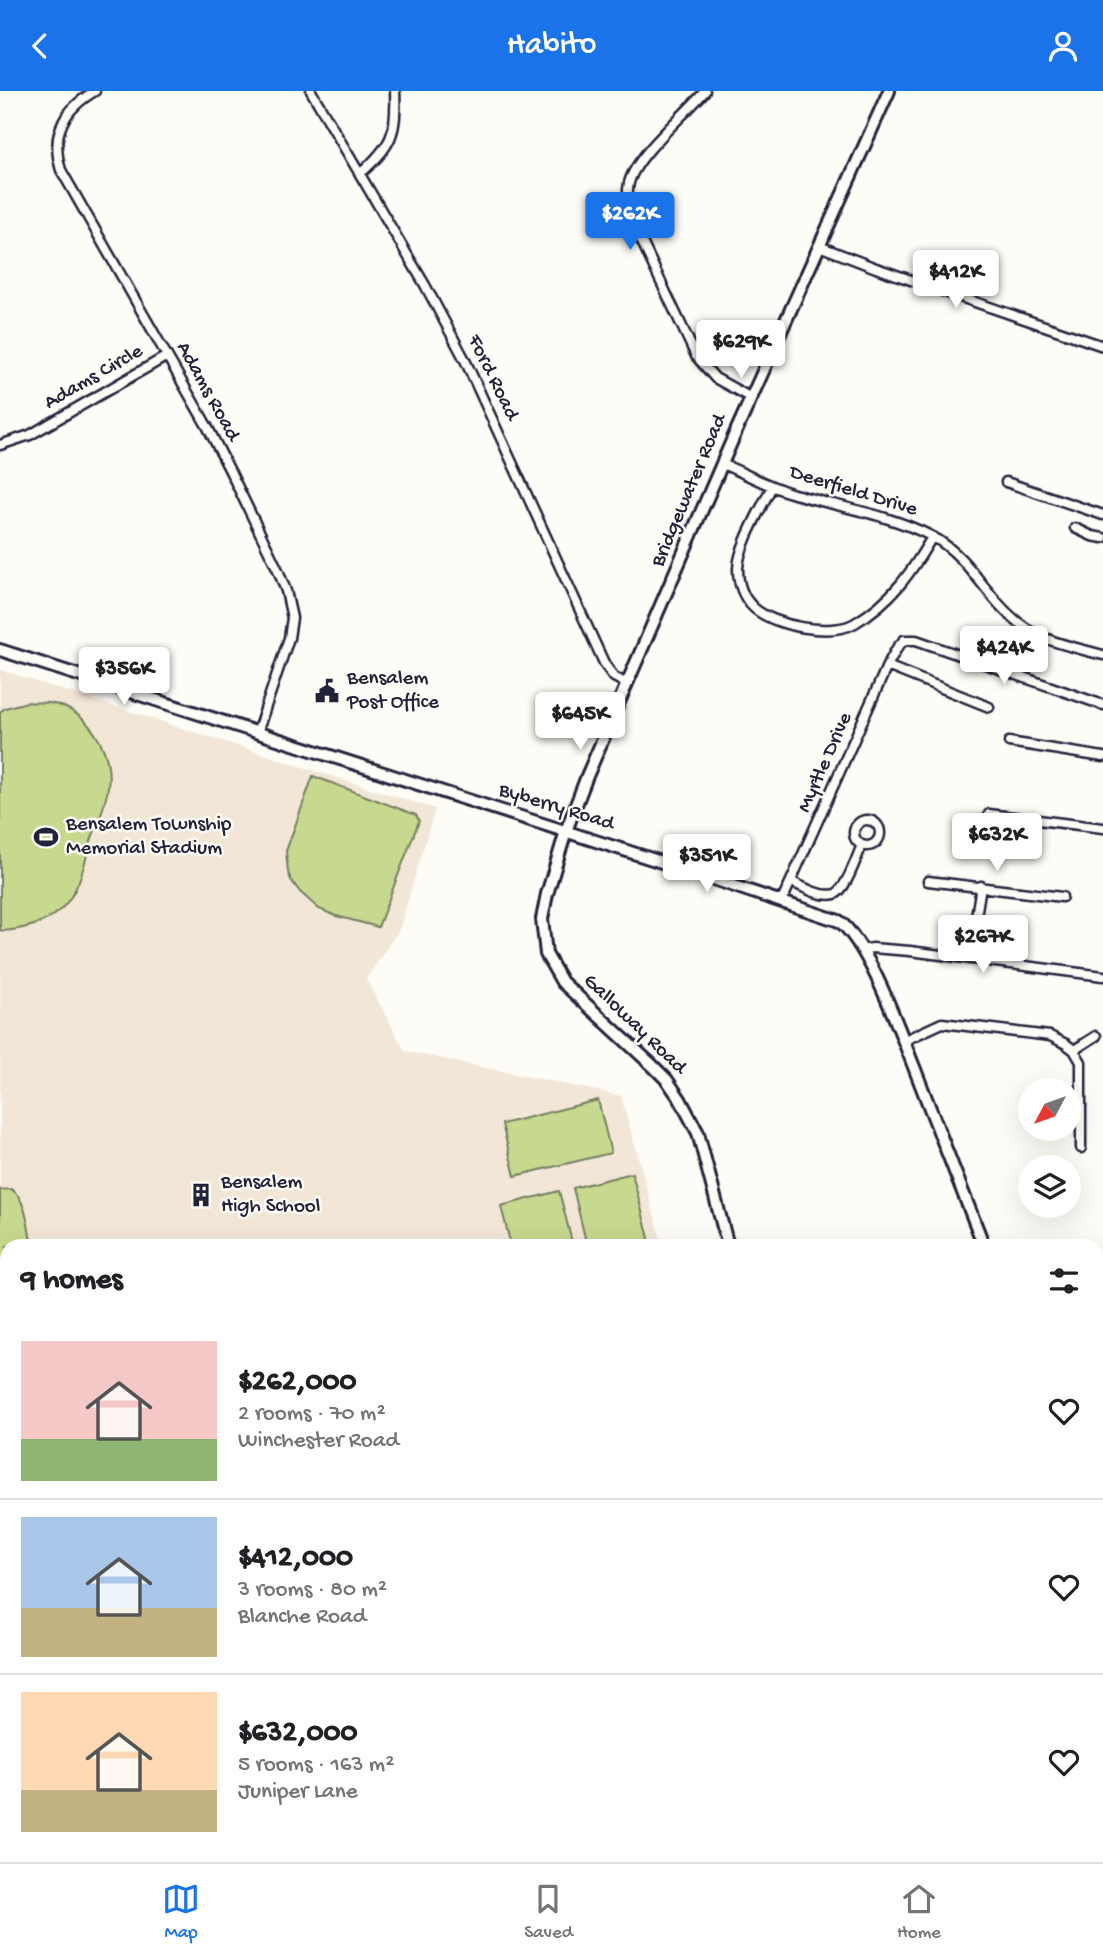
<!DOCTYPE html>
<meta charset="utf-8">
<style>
:root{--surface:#fff;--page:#f6f6f6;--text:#202124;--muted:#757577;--line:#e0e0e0;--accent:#1a73e8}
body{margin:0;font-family:"Gochi Hand",sans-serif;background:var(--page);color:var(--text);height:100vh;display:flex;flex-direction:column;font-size:26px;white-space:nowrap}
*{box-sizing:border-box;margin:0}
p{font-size:23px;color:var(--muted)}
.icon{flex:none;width:38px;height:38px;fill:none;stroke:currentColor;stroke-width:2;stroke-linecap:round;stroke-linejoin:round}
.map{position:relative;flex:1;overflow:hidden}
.side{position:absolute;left:0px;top:1148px;width:1104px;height:623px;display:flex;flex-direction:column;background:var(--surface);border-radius:21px 21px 0 0;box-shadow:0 7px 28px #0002}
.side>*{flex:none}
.needle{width:46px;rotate:229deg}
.fabs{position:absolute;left:1018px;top:987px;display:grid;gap:14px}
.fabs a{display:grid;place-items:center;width:63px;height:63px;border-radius:50%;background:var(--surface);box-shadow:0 7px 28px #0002;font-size:35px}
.price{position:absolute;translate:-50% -60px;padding:0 16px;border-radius:7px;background:#fff;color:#222;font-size:23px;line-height:46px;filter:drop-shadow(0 2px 4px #0008)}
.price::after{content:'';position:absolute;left:50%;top:42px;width:21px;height:16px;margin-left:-10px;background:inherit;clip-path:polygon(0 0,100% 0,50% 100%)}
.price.active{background:var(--accent);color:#fff}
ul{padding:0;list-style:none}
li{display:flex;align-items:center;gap:21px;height:175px;padding:0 21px}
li+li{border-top:2px solid var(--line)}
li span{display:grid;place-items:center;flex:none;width:196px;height:140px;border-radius:0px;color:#555}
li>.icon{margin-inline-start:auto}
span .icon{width:84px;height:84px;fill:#fffc;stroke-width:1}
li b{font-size:30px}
h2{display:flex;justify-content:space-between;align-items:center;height:84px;padding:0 21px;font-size:30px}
header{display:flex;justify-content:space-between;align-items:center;height:91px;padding:0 21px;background:var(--accent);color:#fff;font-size:32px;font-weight:600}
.tabs{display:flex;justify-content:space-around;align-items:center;height:98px;border-top:2px solid var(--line);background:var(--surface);font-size:19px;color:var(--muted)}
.tabs a{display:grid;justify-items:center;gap:4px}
.tabs .active{color:var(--accent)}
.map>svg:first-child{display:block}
.built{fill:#f2e7d7}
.pitch{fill:#c7d98e;stroke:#747e64;stroke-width:2}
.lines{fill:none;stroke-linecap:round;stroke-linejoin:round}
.street-casing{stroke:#22223b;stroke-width:13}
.secondary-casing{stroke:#22223b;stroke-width:16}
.primary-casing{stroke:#22223b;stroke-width:18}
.street{stroke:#fdfcf7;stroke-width:8}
.secondary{stroke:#fdfcf7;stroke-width:10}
.primary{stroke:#faddab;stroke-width:12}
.labels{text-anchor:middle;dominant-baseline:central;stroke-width:5;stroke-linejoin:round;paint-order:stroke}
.street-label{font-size:21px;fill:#22223b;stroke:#fdfcf7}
.poi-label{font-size:21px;fill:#22223b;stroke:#fdfcf7;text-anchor:start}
</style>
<header><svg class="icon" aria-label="back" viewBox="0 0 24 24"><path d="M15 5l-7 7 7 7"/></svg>Habito<svg class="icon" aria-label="person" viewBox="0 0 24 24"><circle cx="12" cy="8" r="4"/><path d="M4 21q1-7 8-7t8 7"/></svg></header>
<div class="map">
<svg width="1103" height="1771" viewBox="0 0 1103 1771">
<rect width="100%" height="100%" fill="#fdfcf7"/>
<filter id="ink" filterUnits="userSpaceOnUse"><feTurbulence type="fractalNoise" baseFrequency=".0143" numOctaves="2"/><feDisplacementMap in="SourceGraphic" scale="14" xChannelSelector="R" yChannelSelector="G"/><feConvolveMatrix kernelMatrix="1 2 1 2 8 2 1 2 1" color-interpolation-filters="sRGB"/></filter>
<g filter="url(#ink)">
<path class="built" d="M0,579L435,718L399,839L366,888L405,960L621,1005L663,1155H7V1393L0,1394Z
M597,1764H670L667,1771H596Z"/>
<path class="pitch" d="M27,611C34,612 42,611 49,612C88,618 113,659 108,696C106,715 96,735 90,753C84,775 79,800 62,817C46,833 25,838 3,840L0,839V621L5,617Z
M313,685L416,724L419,730L378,836L336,825L319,818L300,801L291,789L288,781L286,760Z
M598,1009L611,1062L515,1085L502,1033Z
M632,1082L651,1155H587L573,1097Z
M11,1098C27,1108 28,1138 32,1155H7V1175L0,1174V1099Z
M559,1100L573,1155H511L501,1115Z
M0,1211L7,1213V1285H0Z"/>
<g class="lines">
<g class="street-casing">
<path id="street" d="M95,0C64,18 50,43 61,79L207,335L231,382L278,479L286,500L292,527L289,547L257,642
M311,0L425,194L465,269L605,574L614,586L627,593
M705,0C685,24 636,64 629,92C626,105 628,117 632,130L696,265L715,287L751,307
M361,82C392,54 397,43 395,0
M819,155L876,177L1103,255
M0,354L30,344L167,265
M722,373C745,382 767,395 791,402C838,416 889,423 933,446C970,466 986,507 1019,532C1043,551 1074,556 1103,564
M1006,391L1103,424
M772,395C762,416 738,456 738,478C738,492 743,507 754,517C774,535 831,546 855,532C892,510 911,482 932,446
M1075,437L1092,445L1103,447
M887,575L989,616
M1009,651L1103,666
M989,723L1103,737
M854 742a13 13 0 1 1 26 0a13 13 0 1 1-26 0Z
M928,790L1062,806
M792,791C803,796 822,807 835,803C846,799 857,765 862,754
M782,810L887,575L897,557L904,549H916L1103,614
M862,859L872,857L910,860L1103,885
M969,868L981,795
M903,950L942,932L1050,945L1066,953L1074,959L1081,971V1057
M1074,959L1096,945
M0,1658L7,1655
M0,1670L7,1684
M129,1764L136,1771
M236,1771L239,1764
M316,1771L318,1764
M400,1771L402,1764
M543,1771L544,1764"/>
</g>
<g class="secondary-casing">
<path id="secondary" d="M0,559L683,778L839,830C869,853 899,939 914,976C937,1036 961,1096 984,1155
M728,1155L698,1042L680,1008L667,989L652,974L562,891L546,863L542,828L547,803L566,740L587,685L734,345L889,0
M1097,1438L1103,1453
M683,1771L686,1764"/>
</g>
<g class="primary-casing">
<path id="primary" d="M1097,1198L1103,1197
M0,1475L7,1473"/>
</g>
<use href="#street" class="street"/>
<use href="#secondary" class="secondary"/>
<use href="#primary" class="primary"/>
</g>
</g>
<defs>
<g id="civic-bare" transform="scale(1.89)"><path d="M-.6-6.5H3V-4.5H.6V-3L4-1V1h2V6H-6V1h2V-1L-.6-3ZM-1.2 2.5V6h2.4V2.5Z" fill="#22223b" stroke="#fdfcf7" stroke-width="2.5" paint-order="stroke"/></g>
<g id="stadium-bare" transform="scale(1.89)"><path d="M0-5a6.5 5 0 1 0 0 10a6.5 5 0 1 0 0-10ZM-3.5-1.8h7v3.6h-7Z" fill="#22223b" stroke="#fdfcf7" stroke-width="2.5" paint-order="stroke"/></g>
<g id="building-bare" transform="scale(1.89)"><path d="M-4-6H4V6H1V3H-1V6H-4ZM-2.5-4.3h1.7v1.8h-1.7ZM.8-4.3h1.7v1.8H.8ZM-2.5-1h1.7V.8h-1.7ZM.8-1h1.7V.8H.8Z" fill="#22223b" stroke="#fdfcf7" stroke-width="2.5" paint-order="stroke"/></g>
</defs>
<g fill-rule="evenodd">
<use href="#civic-bare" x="327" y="600"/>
<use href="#stadium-bare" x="46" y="746"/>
<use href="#building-bare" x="201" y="1104"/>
</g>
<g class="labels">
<g class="street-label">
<text transform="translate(94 287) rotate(-30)">Adams Circle</text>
<text transform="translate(492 287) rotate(64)">Ford Road</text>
<text transform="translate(207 301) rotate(61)">Adams Road</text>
<text transform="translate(690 400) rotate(-67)">Bridgewater Road</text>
<text transform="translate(853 401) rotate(17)">Deerfield Drive</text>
<text transform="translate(826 672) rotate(-66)">Myrtle Drive</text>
<text transform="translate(556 717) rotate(17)">Byberry Road</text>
<text transform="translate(634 934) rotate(44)">Galloway Road</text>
</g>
<g class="poi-label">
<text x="347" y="588">Bensalem<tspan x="347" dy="24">Post Office</tspan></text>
<text x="66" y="734">Bensalem Township<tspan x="66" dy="24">Memorial Stadium</tspan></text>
<text x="221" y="1092">Bensalem<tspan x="221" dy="24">High School</tspan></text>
</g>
</g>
</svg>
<div class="fabs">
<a><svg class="needle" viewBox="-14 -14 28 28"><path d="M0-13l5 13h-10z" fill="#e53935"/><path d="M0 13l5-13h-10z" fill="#757577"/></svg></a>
<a><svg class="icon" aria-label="layers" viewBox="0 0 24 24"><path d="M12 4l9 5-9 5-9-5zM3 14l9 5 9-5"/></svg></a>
</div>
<b class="price active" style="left:630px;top:161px">$262K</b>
<b class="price" style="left:956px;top:219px">$412K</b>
<b class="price" style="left:741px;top:289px">$629K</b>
<b class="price" style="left:1004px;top:595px">$424K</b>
<b class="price" style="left:124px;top:616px">$356K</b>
<b class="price" style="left:580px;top:661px">$645K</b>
<b class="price" style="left:997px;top:782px">$632K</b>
<b class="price" style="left:707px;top:803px">$351K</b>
<b class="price" style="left:983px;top:884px">$267K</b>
<section class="side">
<h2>9 homes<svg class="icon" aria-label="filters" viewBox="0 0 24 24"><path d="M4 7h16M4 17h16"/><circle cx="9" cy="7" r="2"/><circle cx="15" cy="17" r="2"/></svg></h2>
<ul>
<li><span style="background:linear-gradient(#f6c9c9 70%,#8fb573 0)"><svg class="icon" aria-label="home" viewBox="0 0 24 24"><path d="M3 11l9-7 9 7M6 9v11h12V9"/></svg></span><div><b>$262,000</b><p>2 rooms · 70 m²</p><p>Winchester Road</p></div><svg class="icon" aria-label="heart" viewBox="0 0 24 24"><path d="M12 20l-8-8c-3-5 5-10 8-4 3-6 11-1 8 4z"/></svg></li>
<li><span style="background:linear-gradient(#a9c7e8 65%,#c2b280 0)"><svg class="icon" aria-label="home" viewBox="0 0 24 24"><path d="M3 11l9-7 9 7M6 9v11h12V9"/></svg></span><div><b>$412,000</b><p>3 rooms · 80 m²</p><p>Blanche Road</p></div><svg class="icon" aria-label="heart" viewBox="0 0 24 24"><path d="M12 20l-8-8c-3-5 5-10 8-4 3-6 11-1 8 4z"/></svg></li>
<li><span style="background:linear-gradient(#ffd9b3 70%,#c2b280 0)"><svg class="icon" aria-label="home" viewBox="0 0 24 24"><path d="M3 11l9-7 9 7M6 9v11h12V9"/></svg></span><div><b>$632,000</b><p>5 rooms · 163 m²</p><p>Juniper Lane</p></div><svg class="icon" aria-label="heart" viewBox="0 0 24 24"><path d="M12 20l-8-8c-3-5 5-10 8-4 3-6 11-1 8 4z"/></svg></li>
</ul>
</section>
</div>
<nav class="tabs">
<a class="active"><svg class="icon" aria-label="map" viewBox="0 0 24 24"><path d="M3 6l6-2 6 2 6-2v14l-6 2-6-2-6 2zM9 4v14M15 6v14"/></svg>Map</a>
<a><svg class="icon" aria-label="saved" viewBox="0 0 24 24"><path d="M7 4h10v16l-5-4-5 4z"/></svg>Saved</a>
<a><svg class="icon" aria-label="home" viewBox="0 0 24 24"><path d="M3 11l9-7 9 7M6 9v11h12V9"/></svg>Home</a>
</nav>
